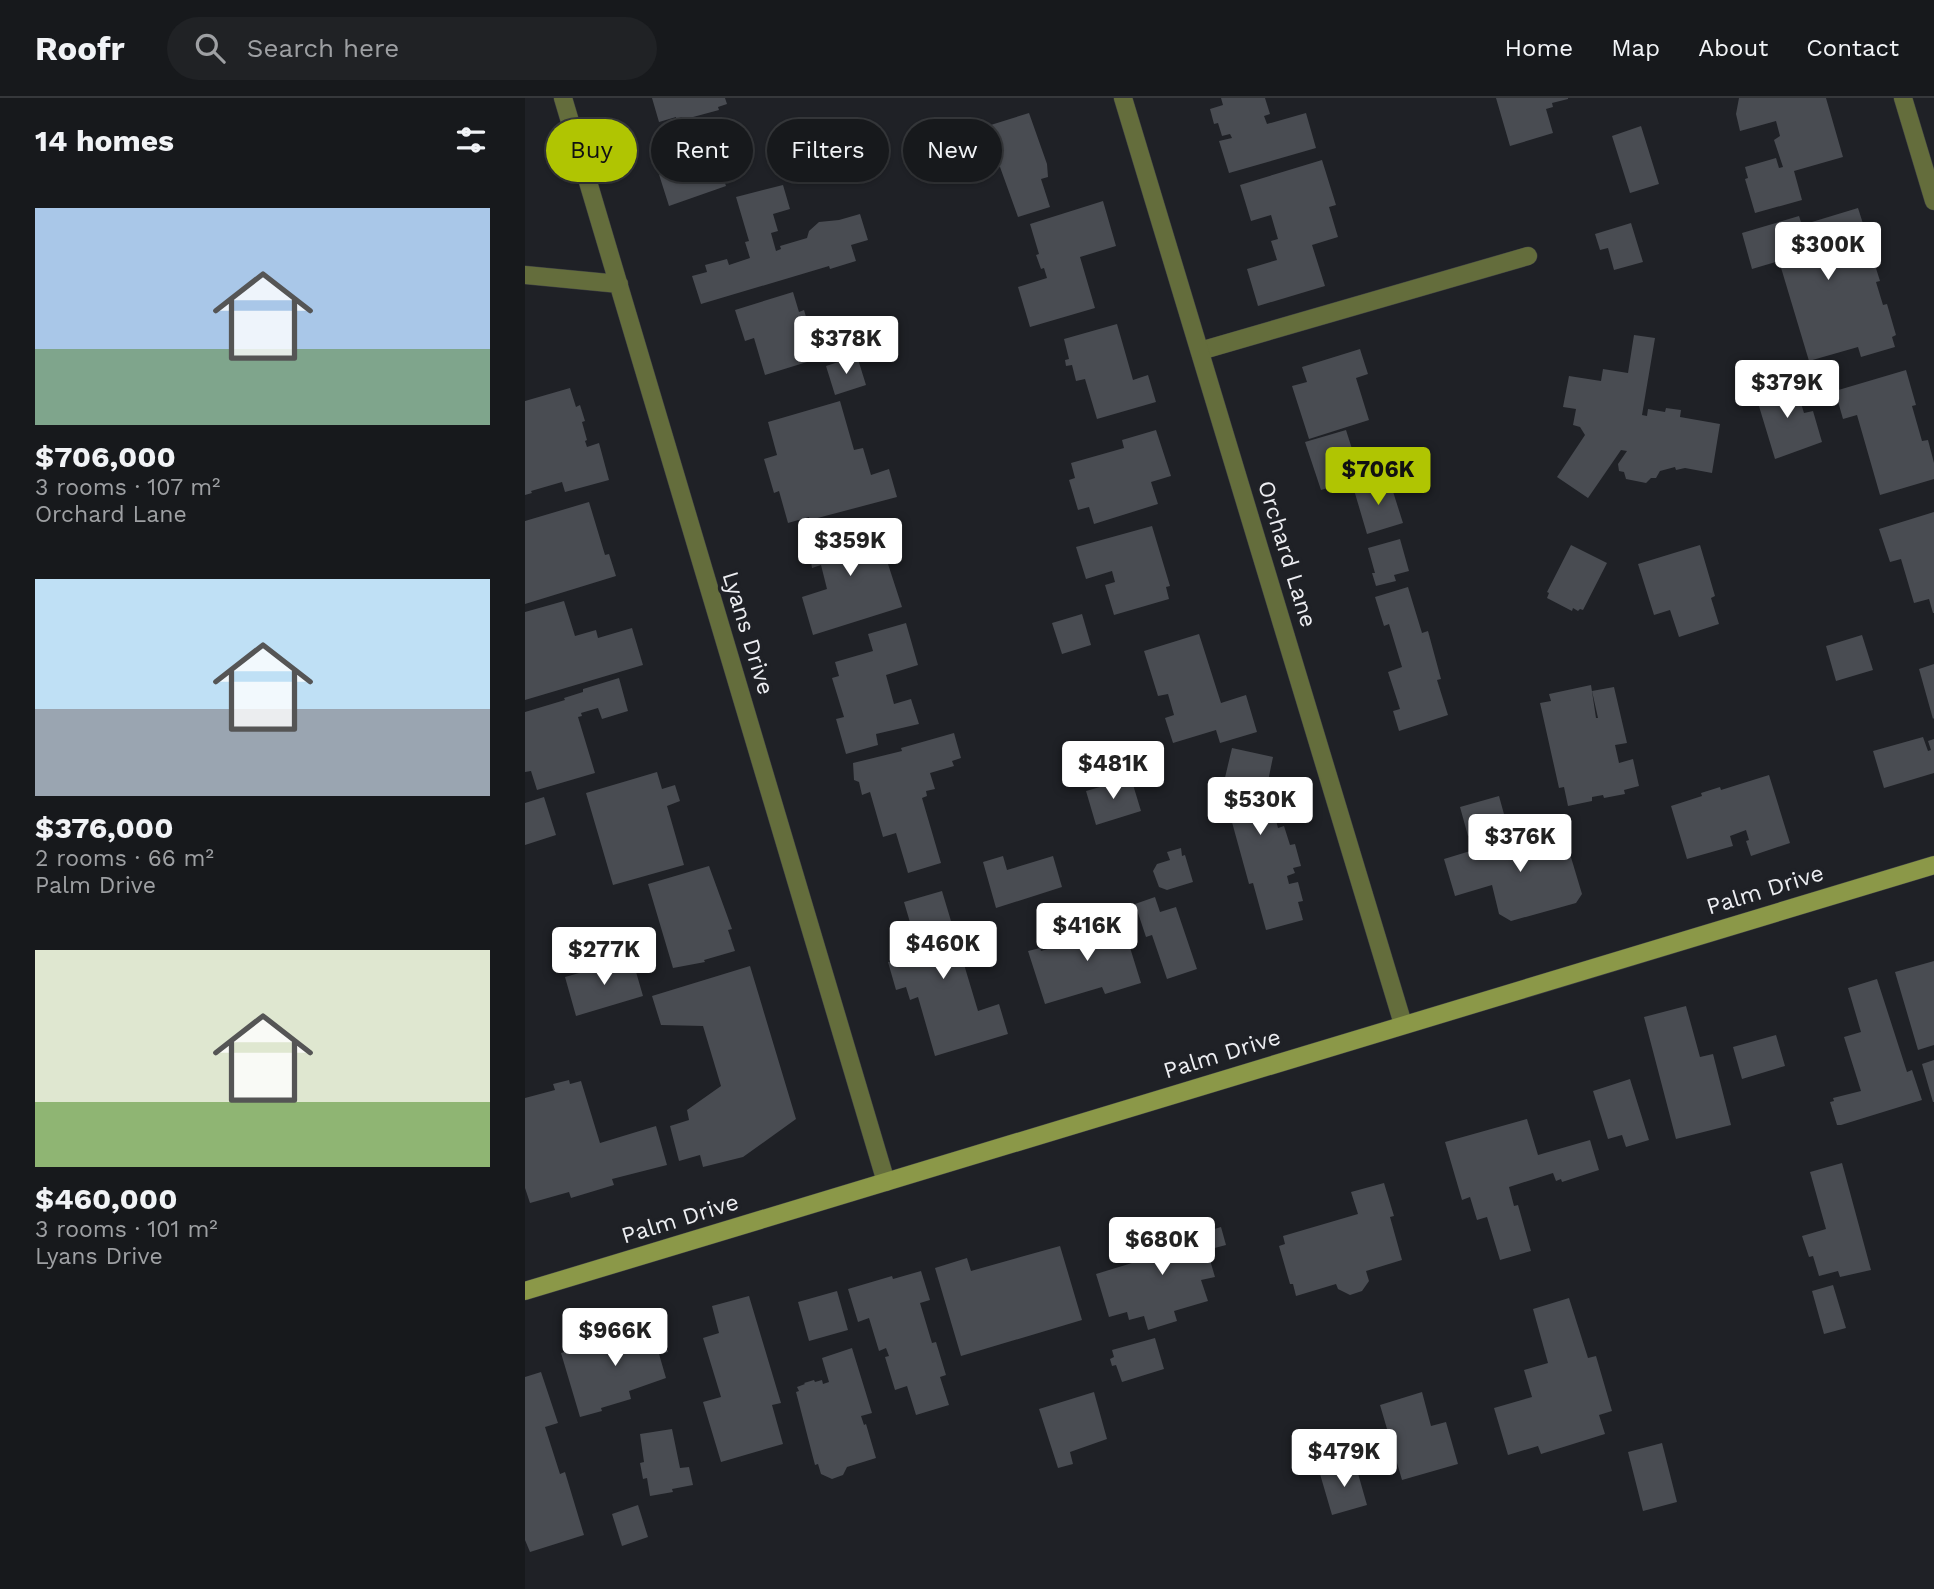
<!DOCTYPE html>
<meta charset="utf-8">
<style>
:root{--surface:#17191c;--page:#202225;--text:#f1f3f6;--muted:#9ea0a3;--line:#36383b;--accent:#b0c502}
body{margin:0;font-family:"Work Sans",sans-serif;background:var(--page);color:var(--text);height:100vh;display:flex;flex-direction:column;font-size:26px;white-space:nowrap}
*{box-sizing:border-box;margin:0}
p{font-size:23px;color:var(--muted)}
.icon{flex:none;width:38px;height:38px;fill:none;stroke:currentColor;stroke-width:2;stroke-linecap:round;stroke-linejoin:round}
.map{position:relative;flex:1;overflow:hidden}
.details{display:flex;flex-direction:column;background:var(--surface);width:525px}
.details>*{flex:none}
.hud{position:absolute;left:21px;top:21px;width:665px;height:63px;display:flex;gap:14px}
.price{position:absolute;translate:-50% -60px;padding:0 16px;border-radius:7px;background:#fff;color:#222;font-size:23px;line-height:46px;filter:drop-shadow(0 2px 4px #0008)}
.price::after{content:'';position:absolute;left:50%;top:42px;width:21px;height:16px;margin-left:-10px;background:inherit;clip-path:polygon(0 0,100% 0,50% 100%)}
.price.on{background:var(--accent);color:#111}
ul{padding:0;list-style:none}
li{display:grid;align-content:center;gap:14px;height:371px;padding:0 35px}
li span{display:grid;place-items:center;height:217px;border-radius:0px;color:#555}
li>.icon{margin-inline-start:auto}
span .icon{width:126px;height:126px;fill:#fffc;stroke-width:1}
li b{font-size:30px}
h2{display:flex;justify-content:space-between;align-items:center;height:84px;padding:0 35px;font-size:30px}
.tag{padding:0 24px;border-radius:32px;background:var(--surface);box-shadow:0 2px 5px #0004,0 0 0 2px var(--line);font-size:24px;line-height:63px}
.tag.on{background:var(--accent);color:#111}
header{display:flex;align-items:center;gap:42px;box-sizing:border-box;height:98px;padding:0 35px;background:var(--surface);border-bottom:2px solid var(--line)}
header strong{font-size:33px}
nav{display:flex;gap:38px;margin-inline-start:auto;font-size:24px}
.search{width:490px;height:63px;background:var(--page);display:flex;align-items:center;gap:18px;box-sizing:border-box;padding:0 24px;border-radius:38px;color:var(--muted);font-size:26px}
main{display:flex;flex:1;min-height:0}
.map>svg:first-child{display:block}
.building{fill:#494c52}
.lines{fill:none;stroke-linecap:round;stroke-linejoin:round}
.lane-casing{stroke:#3c3e43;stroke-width:19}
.street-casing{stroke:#3c3e43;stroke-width:19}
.secondary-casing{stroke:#3c3e43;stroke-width:19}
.lane{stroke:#646d3c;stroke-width:18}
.street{stroke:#646d3c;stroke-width:18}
.secondary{stroke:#8b9848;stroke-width:18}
.labels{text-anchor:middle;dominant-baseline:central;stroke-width:7;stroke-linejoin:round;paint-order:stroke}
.street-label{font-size:23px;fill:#edeef2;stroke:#1f2126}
</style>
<header>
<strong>Roofr</strong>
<div class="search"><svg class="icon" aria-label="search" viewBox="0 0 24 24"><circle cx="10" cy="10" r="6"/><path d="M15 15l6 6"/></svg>Search here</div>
<nav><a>Home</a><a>Map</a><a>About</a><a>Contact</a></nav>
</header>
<main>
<section class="details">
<h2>14 homes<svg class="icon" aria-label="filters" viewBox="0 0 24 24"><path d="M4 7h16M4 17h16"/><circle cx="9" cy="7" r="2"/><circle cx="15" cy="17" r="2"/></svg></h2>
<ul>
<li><span style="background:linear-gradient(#a9c7e8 65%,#7fa58c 0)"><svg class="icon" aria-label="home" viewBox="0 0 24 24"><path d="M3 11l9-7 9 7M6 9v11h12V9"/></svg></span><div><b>$706,000</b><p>3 rooms · 107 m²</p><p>Orchard Lane</p></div></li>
<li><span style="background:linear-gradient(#bfe0f5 60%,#9aa5b1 0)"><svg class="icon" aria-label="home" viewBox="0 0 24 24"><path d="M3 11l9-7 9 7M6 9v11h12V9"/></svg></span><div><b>$376,000</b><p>2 rooms · 66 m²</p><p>Palm Drive</p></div></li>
<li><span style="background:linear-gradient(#dfe7d0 70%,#8fb573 0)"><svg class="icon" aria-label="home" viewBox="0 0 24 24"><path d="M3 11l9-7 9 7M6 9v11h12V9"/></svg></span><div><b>$460,000</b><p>3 rooms · 101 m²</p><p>Lyans Drive</p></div></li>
</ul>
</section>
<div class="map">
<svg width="1409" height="1491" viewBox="0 0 1409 1491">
<rect width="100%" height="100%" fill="#1f2126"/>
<path class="building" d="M127,0H200L202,6L193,9L194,12L157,22V19L151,21V19L134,24Z
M696,0H740L745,16L739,18L742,26L781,15L791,50L704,75L694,43L707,40L705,36L697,38L693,25L689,26L685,11L698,7Z
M971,0H1043V1L1027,5L1028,9L1021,11L1028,35L985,48Z
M1214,0H1301L1318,59L1269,73L1277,102L1230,115L1220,81L1223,80L1220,69L1251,60L1254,70L1258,69L1249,42L1255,38L1251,23L1215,33L1211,16Z
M504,15L522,66L523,79L516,81L525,109L493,119L475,69L437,81L424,40Z
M1116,28L1134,86L1105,95L1087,38Z
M216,39L225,68L207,74L206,70L196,73L201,88L144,108L131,67L150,61L149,57L158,54L159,56Z
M797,62L811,107L804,109L813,139L787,147L800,188L733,208L722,171L752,162L746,143L753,141L746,117L726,123L715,87Z
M258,87L265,111L248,116L253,133L246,135L251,153L256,151L255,148L282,140L284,133L294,124L314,122L335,116L343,142L326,147L331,163L305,171L304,168L176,206L167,178L182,174L180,167L202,161L204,167L225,160L220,144L224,143L211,99Z
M578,103L591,148L555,159L570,210L505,229L493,189L522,180L519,170L516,171L511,157L514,156L505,126Z
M1333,110L1342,138L1338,139L1346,165L1349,164L1355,183L1351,184L1358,207L1362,206L1371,237L1367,239L1370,249L1336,259L1333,249L1284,263L1254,163L1227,171L1217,135L1274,118L1277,127Z
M1106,125L1118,164L1089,172L1083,150L1075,152L1070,136Z
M268,194L274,214L279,212L291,252L280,256L282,264L240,277L229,240L220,243L210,212Z
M592,226L608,282L623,277L631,304L572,321L560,281L551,283L547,267L541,268L540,262L544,261L539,241Z
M1109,237L1130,240L1117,317L1122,318L1123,311L1140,314L1141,310L1156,312L1155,319L1195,326L1187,375L1160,370L1151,372L1150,369L1135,373L1131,380H1126L1121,385L1101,381L1099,374L1094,373L1093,366L1102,353L1096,352L1063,400L1032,379L1060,337L1055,329L1048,327L1051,311L1038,309L1044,278L1076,283L1078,271L1103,275Z
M835,251L843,276L831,280L844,322L784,341L767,288L782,284L777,269Z
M332,258L341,287L310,297L301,268Z
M1381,272L1391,307L1387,308L1397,343L1403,342L1409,365V381L1355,397L1332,317L1318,321L1310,293Z
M1269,283L1279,315L1288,313L1297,344L1250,361L1230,295Z
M45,290L51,309L55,307L60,323L57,324L62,342L60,343L62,349L74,345L84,382L40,394L37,384L6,393L7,395L0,397V303Z
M315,303L329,352L338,350L346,377L364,371L372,399L285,422L284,419L263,425L254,393L249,395L239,361L252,357L243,324Z
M631,332L646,378L626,384L633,406L569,426L564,409L553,412L544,382L550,380L546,365L599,350L597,342Z
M821,332L835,376L830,377L832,381L796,392L780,344Z
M864,381L878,425L842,436L829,392Z
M64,404L80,457L84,456L91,478L0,506V423Z
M1409,414V515H1408L1404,501L1389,505L1376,461L1365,464L1354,431Z
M349,423L377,509L288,537L277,499L302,491L296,467L287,470L286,464L282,463L279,452L281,448L279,442Z
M627,428L645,488L641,489L644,501L589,517L580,487L590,484L587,473L561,481L551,449Z
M875,441L884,473L869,477L871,483L851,488L847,475H850L843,450Z
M1046,447L1082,465L1058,512L1055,511L1053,513L1048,510L1047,513L1022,500L1024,495L1022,494Z
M1175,447L1190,498L1186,500L1194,526L1154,539L1145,512L1129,517L1113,466Z
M883,489L897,535L903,533L916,581L912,582L923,617L874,633L868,613L875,611L863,574L877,569L864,526L859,528L850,499Z
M39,503L50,538L71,532L73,540L107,530L118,567L0,602V514Z
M557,516L566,547L537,556L527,525Z
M381,525L393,567L361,577L369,606L386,601L394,626L351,636L353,647L321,656L311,621L319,619L307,580L314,578L310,564L348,553L343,536Z
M674,536L696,605L721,597L732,634L695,645L691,632L648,645L640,620L649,617L643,596L633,598L619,553Z
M1337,537L1348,572L1311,583L1301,548Z
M1409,566V620L1408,621L1394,571Z
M94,580L103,613L77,621L73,610L56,615L57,618L53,619L70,675L12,692L6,673L0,674V614L40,602L39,600L58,594V591Z
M1066,587L1071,620H1073L1067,593L1089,589L1102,645L1090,647L1094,665L1108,661L1114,688L1099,692L1100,696L1079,700L1078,697L1067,699V703L1043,708L1039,689L1034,690L1015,605L1026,603L1024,596Z
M429,635L436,660L427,663L429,668L405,675L410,691L401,693L402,698L397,700L416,765L383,775L371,735L358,739L345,694L337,697L334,684L329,682L328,665L377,653L376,650Z
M1398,639L1403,653L1406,652L1403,643L1409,641V675L1359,690L1348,653Z
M707,650L748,659L742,688L753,730L759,728L765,747L770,746L776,768L768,770L770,775L762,778L764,786L773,784L778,803L773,804L778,822L741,832L728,785L724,786L705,717L692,720L684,691L698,688Z
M132,674L137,691L150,687L155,703L142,708L159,767L88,787L61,695Z
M1244,677L1265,745L1226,758L1221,743L1224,742L1221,732L1205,738L1208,748L1162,761L1146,708L1177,698L1176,695L1195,689L1196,692Z
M606,680L616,713L571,727L561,693Z
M974,698L982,727L943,738L935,709Z
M19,699L31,737L0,747V705Z
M1031,727L1034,737L1039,736L1057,796L1051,805L986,823L974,816L967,787L930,798L919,761Z
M656,750L657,758L660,757L668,784L642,792L634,789L628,773L632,766L645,762L642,754Z
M478,758L482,772L528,758L537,789L471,810L458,764Z
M184,768L207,831L203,832L210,853L179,862L180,864L148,870L123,786Z
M417,793L453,913L474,906L483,936L410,958L393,899L385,902L381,889L371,892L363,864L394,855L379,804Z
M630,799L635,814L651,809L672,871L642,881L627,837L621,839L610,806Z
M593,811L616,885L580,896L577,889L520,906L503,853L515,850L516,853L576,835L571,818Z
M107,860L118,898L51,918L40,879Z
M1409,863V947L1393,952L1370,874Z
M225,868L271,1021L218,1059L178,1069L175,1057L154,1063L145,1028L164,1022L162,1012L196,988L178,928L136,927L127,898Z
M1352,881L1382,974L1387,972L1397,1002L1316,1027H1312L1305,1004L1309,1003L1308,1000L1336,993L1319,939L1336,934L1323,890Z
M1161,908L1175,959L1188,956L1206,1027L1151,1041L1119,919Z
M1251,937L1260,968L1217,981L1208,949Z
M1409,962V1004H1408L1397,966Z
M1105,981L1124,1042L1101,1049L1097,1037L1083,1041L1068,993Z
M44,982L45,986L56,983L75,1045L131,1028L142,1067L87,1081L89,1087L46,1100L44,1094L5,1105L0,1090V1000L30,992L28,986Z
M1002,1021L1013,1057L1065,1042L1074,1072L1037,1084L1036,1081L1031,1083L1028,1075L984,1089L989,1108L993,1107L1006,1153L975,1162L962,1119L952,1122L945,1099L937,1102L920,1044Z
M1317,1065L1346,1172L1315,1179L1313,1173L1294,1178L1288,1158L1284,1159L1277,1138L1301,1131L1285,1074Z
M859,1085L869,1118L865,1119L877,1162L841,1173L844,1183L837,1193L825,1197L813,1191L811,1186L771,1198L768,1186H765L754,1148L760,1146L758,1138L833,1116L826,1094Z
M674,1128L676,1135L696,1129L701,1147L682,1152L690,1179L676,1182L683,1203L649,1213L652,1223L623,1232L619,1218L604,1222L602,1214L584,1219L571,1176L607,1165L602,1149Z
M535,1148L557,1222L436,1258L410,1170L442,1160L446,1173Z
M396,1173L405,1202L395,1205L407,1245L411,1244L421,1277L415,1279L424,1307L391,1317L382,1288L370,1292L360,1259L364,1258L361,1250L354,1253L344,1220L333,1224L323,1191L367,1178L368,1181Z
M1308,1187L1321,1230L1299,1236L1287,1193Z
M312,1193L323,1232L284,1243L273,1204Z
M224,1198L256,1305L247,1307L258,1346L196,1364L178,1304L196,1299L178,1240L194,1235L187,1208Z
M1044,1200L1063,1260L1071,1258L1087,1313L1074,1317L1080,1336L1016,1356L1013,1348L983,1357L969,1310L1007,1299L999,1272L1023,1265L1008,1211Z
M132,1219L143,1254L134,1256L141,1280L104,1293L106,1301L76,1310L77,1313L55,1319L36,1255L78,1242L83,1258L87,1257L88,1259L106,1254L98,1229Z
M630,1240L639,1271L597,1284L591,1267L587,1268L585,1261L589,1259L587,1252Z
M327,1250L347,1315L336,1318L339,1327L341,1326L351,1360L322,1369L318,1377L307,1381L296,1376L293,1366L290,1367L271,1294L274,1293L272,1289L280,1286L279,1285L289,1282L290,1284L297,1282L298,1286L304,1284L297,1260Z
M16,1274L33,1325L20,1329L35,1376L40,1374L59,1437L5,1454L0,1442V1279Z
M569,1294L582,1341L545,1354L548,1366L533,1370L514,1311Z
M897,1294L906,1328L921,1324L933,1366L877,1382L855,1307Z
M147,1331L155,1370L164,1369L168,1387L147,1391L148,1394L125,1398L122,1380L118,1381L115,1365L119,1364L115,1336Z
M1137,1345L1152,1404L1118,1413L1103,1354Z
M830,1365L842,1407L807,1417L795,1376Z
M113,1407L123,1439L97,1448L87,1416Z"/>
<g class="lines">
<g class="lane-casing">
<path id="lane" d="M675,253L1003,158"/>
</g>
<g class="street-casing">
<path id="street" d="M38,0L361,1084
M598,0L878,926
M1378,0L1409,103
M0,177L94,186"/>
</g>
<g class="secondary-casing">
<path id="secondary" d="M0,1193L1409,767"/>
</g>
<use href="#lane" class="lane"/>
<use href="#street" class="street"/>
<use href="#secondary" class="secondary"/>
</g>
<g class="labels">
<g class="street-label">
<text transform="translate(762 456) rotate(73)">Orchard Lane</text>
<text transform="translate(223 535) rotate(73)">Lyans Drive</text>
<text transform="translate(1240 792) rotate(-17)">Palm Drive</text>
<text transform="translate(697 956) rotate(-17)">Palm Drive</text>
<text transform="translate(155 1121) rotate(-17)">Palm Drive</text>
</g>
</g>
</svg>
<b class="price" style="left:1303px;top:184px">$300K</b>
<b class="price" style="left:321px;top:278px">$378K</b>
<b class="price" style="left:1262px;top:322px">$379K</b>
<b class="price on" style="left:853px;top:409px">$706K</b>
<b class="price" style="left:325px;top:480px">$359K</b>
<b class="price" style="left:588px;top:703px">$481K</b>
<b class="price" style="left:735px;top:739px">$530K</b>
<b class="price" style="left:995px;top:776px">$376K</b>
<b class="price" style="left:562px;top:865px">$416K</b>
<b class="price" style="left:418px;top:883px">$460K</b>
<b class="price" style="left:79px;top:889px">$277K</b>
<b class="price" style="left:637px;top:1179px">$680K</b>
<b class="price" style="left:90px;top:1270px">$966K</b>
<b class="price" style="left:819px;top:1391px">$479K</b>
<div class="hud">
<a class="tag on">Buy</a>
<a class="tag">Rent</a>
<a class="tag">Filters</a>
<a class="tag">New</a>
</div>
</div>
</main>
